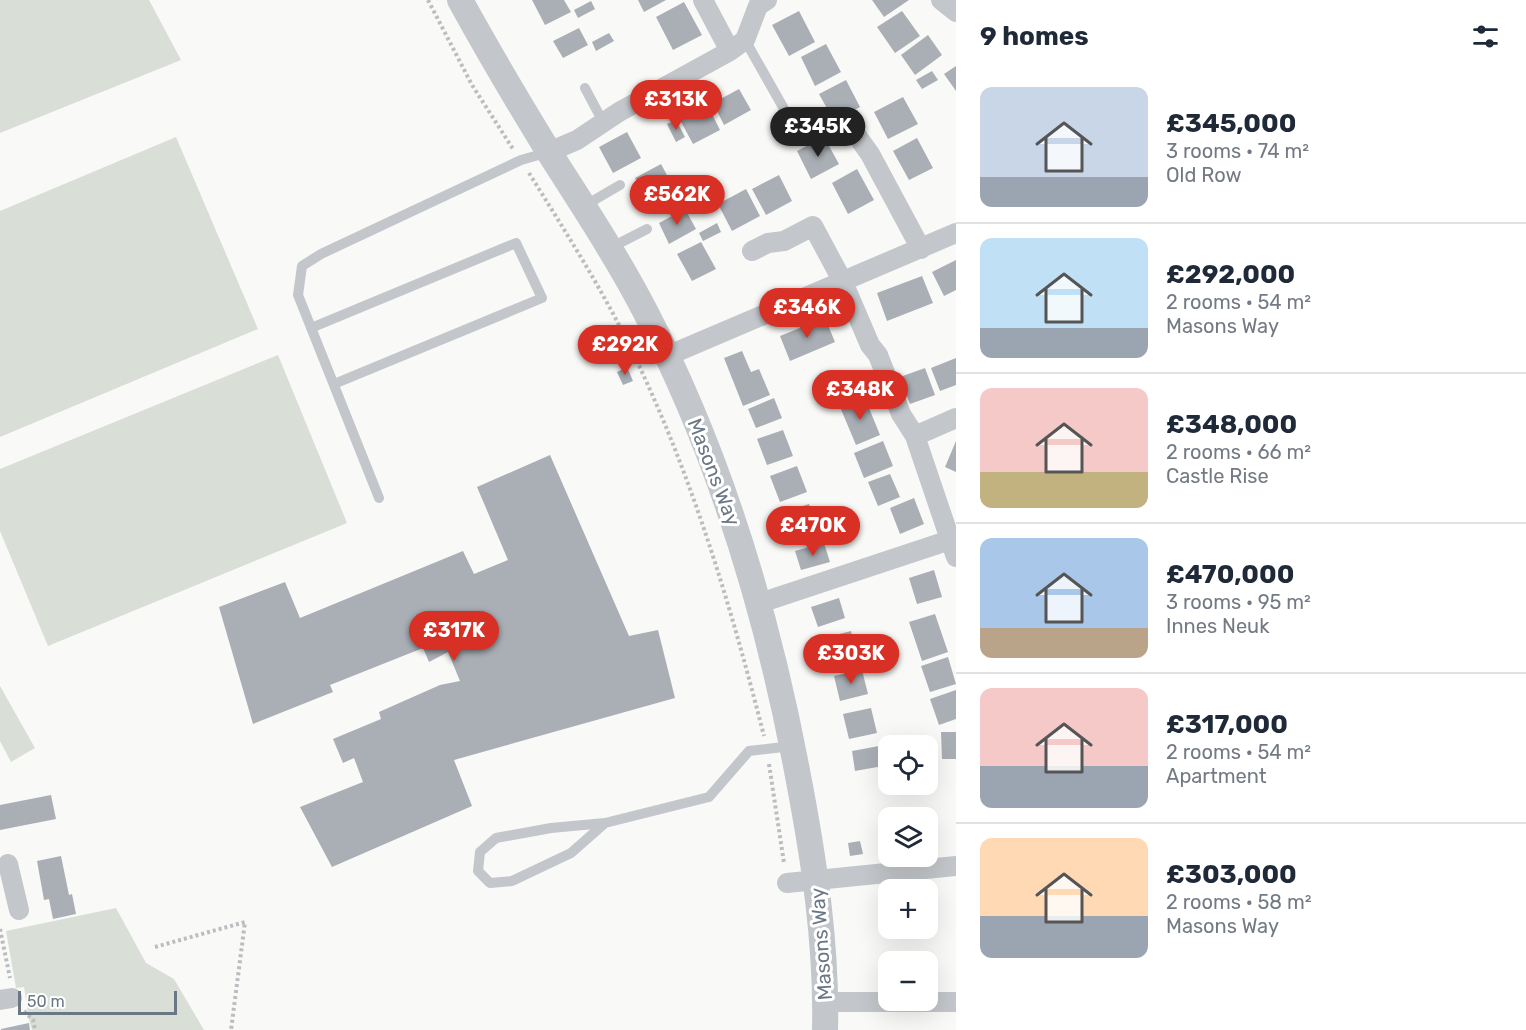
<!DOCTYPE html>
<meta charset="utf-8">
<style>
:root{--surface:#fff;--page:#f2f2f3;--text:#1f2937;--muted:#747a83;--line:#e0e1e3;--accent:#d93025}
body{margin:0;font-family:Rubik,sans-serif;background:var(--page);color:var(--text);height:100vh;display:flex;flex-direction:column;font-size:22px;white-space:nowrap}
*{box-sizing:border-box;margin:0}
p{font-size:20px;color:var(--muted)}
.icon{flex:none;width:33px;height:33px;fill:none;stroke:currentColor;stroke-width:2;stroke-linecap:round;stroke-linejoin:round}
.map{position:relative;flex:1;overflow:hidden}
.panel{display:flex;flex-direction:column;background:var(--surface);width:570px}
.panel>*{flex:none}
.fabs{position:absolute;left:878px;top:735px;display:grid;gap:12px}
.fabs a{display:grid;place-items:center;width:60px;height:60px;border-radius:12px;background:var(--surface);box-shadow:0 6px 24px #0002;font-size:30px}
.scale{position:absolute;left:18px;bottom:15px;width:159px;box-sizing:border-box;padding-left:6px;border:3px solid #6b7785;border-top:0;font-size:16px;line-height:21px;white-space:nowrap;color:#6b7785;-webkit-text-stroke:4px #fff;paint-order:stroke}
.price{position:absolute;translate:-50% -51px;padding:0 14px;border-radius:21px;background:var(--accent);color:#fff;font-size:20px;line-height:39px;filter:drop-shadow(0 2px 3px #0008)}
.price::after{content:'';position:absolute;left:50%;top:36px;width:18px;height:14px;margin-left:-9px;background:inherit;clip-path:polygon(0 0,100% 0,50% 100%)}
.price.current{background:#222;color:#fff}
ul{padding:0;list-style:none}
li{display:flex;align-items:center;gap:18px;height:150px;padding:0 24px}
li+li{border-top:2px solid var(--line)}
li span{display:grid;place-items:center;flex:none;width:168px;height:120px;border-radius:12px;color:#555}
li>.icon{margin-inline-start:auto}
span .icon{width:72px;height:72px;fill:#fffc;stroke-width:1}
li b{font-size:26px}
h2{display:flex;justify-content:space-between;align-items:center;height:72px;padding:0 24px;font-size:26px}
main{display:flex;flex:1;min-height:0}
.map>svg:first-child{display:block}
.green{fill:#d9ded7}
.building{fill:#a9afb5}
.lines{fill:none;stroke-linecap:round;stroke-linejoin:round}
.path{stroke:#bbbdc0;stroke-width:4;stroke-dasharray:3 3;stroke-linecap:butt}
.service{stroke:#c3c6ca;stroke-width:10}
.minor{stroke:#c3c6ca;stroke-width:20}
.tertiary{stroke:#c3c6ca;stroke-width:26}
.labels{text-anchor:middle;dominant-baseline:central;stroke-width:6;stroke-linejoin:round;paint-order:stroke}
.street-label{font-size:20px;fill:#6b7785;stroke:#fff}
</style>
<main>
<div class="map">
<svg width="956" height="1030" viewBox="0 0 956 1030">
<rect width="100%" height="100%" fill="#f9f9f7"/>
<path class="green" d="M0,0H149L181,60L0,133Z
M176,137L258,329L0,437V211Z
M278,355L347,523L48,646L0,531V469Z
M0,686L35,748L11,762L0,741Z
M116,908L146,963L174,979L204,1030H32C27,1016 27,1002 24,987L16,988L6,931Z"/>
<path class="building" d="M532,0H564L571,12L545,25Z
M638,0H666L644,12Z
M872,0H909L884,17Z
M591,1L595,9L578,18L574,10Z
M684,2L702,35L673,50L656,17Z
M799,11L815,42L789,56L772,25Z
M902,11L920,36L895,53L877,27Z
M579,28L588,45L563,58L553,41Z
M609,33L614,41L596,51L592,42Z
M928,35L942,55L915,75L901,55Z
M826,44L841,72L815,86L801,57Z
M956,66V91L944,74Z
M932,71L938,80L922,89L916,80Z
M846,80L860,107L834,121L819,94Z
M739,89L751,110L724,125L713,103Z
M903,97L918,124L888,139L874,112Z
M708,106L720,130L693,144L680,120Z
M676,120L685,137L676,142L667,124Z
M627,132L641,158L613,173L599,147Z
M824,137L839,164L811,179L797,151Z
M917,138L933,168L909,180L893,151Z
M661,164L676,192L650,206L635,178Z
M857,169L874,200L848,214L832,183Z
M779,175L792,201L766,215L752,189Z
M746,189L760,216L732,231L718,204Z
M700,190L705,199L688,208L683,199Z
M685,209L696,229L669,244L659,223Z
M717,223L721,232L703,241L699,233Z
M701,242L716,269L692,281L677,254Z
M956,260V290L944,296L932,272Z
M922,276L933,303L887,321L877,293Z
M825,318L835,342L790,361L780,336Z
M742,351L751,372L759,369L770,395L743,406L724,358Z
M956,358V385L940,391L931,368Z
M627,367L633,381L623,385L617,372Z
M925,368L935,395L910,404L900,377Z
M848,371L858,394L835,404L826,380Z
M774,398L782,418L756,428L748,409Z
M865,398L880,435L856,445L840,407Z
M783,430L793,456L767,465L757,439Z
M883,441L893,466L864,478L854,453Z
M956,441V472L945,467Z
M550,455L629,636L658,630L675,698L454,760L472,806L332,867L300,807L363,782L354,758L343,763L333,739L381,719L379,712L440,685L460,681L448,652L429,662L423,648L330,685L333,692L253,724L219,607L285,582L300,618L463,551L474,574L508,560L477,487Z
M797,466L807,492L780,502L770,476Z
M890,474L900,497L878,506L868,482Z
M914,498L924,524L900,534L890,508Z
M809,504L818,530L792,539L783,512Z
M824,543L830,562L801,570L795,551Z
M934,570L942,597L917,604L909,578Z
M839,598L845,618L818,627L811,607Z
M935,614L948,652L922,661L909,622Z
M851,631L857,656L829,663L824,638Z
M948,657L956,684L930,692L921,666Z
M862,670L868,694L840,701L834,676Z
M956,690V719L939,725L930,699Z
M871,708L877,733L849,739L843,714Z
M941,732H956V759H942Z
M879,746L883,766L855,771L852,751Z
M51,795L56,819L0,830V805Z
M860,841L863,854L850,856L848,843Z
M61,856L69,895L72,894L76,914L53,919L49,899L44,900L37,861Z
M29,1023L30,1030H1V1029Z"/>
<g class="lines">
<path class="path" d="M428,0L472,85L513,149
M529,173C560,223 592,273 619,325C686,455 728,595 764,736
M769,764L784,863
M0,929L10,978
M155,947L245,922L231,1030
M24,1011L33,1020L35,1030"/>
<path class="service" d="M745,40L792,123
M585,88L603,122
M584,206L620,185
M610,248L647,229
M311,328L516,243L542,298L334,384
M379,498L298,295L302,266L321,254L521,160L549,152
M605,823L551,828L496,838L480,852L478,871L490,883L512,881L571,853L605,823L709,797L749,751L792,746"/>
<path class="minor" d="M703,0L730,51
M941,0L956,12
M852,129L870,154L921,249
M549,152L577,140L619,112L730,51L745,40L758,6L767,0
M752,251L768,243L784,241L813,226L843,282L870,345L878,355L901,414L915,436L956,557
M667,356L956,233
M915,436L956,418
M760,603L950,540
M8,864L19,910
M787,883L956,866
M0,1000L12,998
M826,1002H956"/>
<path class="tertiary" d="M460,0C488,51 517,100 547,149C581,203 616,255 645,311C721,457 768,615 798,776C814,859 827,945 825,1030"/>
</g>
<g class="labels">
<g class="street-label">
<text transform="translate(714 472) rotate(69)">Masons Way</text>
<text transform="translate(821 944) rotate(-94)">Masons Way</text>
</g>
</g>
</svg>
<div class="fabs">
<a><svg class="icon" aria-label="locate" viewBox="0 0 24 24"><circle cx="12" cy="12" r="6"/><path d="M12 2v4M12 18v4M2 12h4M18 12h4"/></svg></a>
<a><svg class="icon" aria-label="layers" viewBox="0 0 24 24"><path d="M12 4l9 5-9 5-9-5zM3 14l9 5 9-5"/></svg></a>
<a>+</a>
<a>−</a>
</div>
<div class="scale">50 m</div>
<b class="price" style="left:676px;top:131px">£313K</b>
<b class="price current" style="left:818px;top:158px">£345K</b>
<b class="price" style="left:677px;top:226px">£562K</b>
<b class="price" style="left:807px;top:339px">£346K</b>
<b class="price" style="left:625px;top:376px">£292K</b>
<b class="price" style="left:860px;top:421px">£348K</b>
<b class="price" style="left:813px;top:557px">£470K</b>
<b class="price" style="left:454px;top:662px">£317K</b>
<b class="price" style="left:851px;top:685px">£303K</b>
</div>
<section class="panel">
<h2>9 homes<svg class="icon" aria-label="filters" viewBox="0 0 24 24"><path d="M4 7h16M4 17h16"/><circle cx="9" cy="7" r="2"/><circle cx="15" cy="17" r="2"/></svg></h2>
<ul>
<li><span style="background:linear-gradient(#c9d6e8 75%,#9aa5b1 0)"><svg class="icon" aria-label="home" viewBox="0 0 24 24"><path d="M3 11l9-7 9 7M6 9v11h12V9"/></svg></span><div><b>£345,000</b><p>3 rooms · 74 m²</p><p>Old Row</p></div></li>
<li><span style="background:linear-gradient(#bfe0f5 75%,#9aa5b1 0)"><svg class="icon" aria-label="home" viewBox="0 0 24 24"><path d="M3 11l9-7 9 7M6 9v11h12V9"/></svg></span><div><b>£292,000</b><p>2 rooms · 54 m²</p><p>Masons Way</p></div></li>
<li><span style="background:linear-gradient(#f6c9c9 70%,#c2b280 0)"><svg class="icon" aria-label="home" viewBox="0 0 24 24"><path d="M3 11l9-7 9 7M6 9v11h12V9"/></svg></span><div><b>£348,000</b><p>2 rooms · 66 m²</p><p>Castle Rise</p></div></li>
<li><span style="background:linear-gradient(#a9c7e8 75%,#b9a48a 0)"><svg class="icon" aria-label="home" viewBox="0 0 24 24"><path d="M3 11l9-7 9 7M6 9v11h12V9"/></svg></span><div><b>£470,000</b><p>3 rooms · 95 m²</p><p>Innes Neuk</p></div></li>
<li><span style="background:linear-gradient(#f6c9c9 65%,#9aa5b1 0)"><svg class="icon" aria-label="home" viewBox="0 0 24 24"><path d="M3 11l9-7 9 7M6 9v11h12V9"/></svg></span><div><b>£317,000</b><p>2 rooms · 54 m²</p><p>Apartment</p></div></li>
<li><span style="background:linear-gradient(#ffd9b3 65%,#9aa5b1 0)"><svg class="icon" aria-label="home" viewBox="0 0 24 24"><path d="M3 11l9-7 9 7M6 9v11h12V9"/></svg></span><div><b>£303,000</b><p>2 rooms · 58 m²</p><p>Masons Way</p></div></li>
</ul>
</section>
</main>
